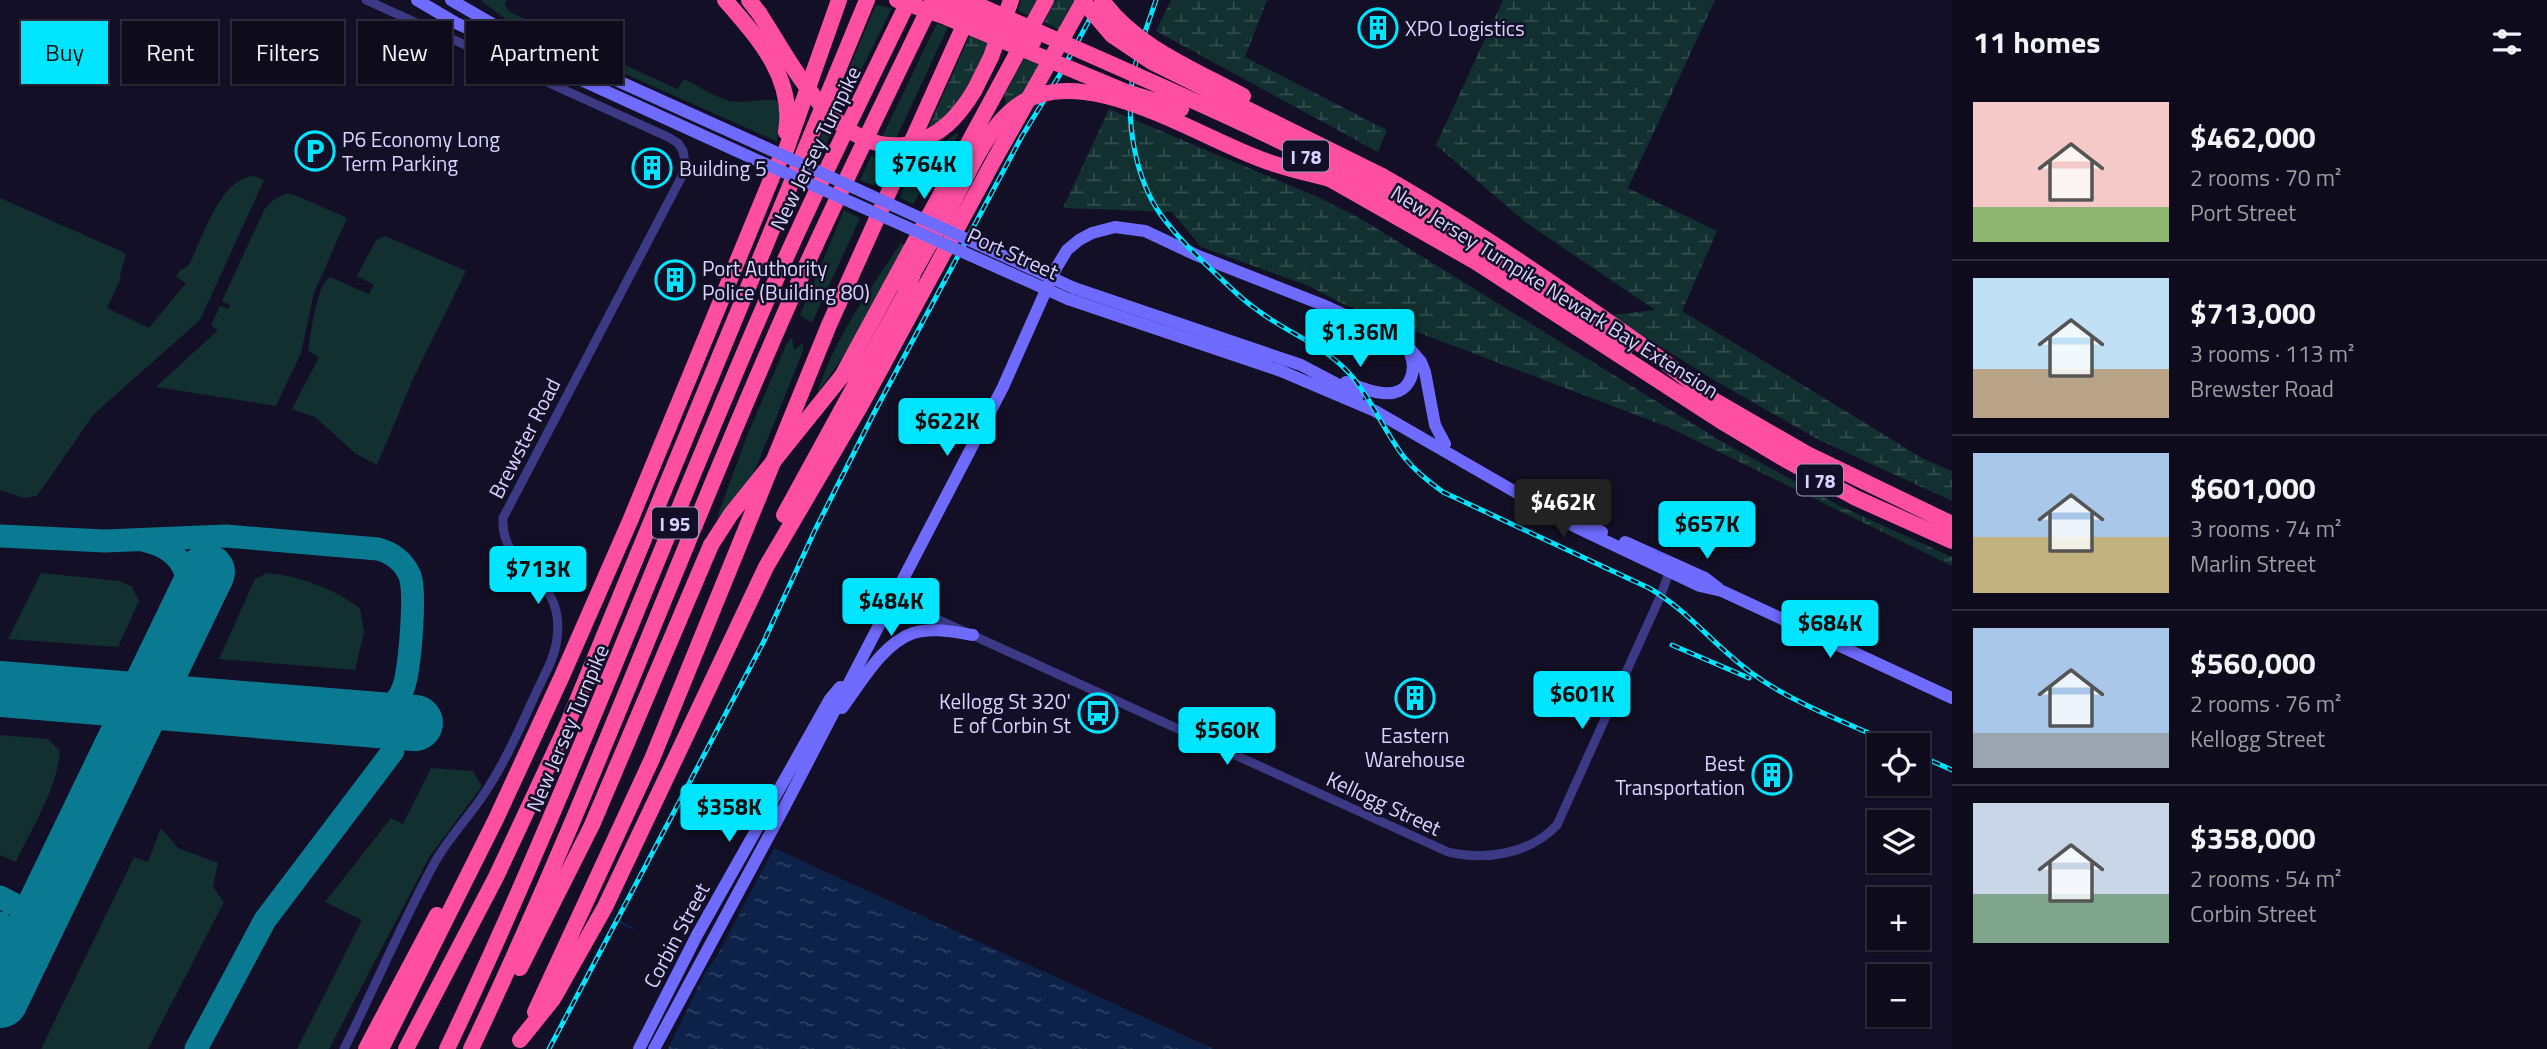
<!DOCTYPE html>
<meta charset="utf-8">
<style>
:root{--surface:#0e0b1c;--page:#1c1929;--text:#f1f3f6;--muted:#9b9ba3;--line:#2e2b3b;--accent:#00e5ff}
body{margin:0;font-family:"Titillium Web",sans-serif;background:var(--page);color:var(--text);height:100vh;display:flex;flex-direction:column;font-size:26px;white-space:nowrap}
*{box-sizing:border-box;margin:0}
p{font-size:23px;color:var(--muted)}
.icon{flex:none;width:38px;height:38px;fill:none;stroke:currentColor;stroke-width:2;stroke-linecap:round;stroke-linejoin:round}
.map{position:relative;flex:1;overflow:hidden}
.drawer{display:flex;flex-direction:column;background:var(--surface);width:595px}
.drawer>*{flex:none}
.top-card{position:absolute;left:21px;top:21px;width:665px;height:63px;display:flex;gap:14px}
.tools{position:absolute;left:1867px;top:733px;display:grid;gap:14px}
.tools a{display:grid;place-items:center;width:63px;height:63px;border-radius:0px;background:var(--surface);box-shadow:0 2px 5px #0004,0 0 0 2px var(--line);font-size:35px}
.price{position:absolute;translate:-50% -60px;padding:0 16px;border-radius:7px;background:var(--accent);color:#111;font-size:23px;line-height:46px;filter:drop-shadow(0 2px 4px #0008)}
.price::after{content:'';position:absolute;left:50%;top:42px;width:21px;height:16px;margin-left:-10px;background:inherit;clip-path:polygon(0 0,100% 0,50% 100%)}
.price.active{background:#222;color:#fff}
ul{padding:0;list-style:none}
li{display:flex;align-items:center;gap:21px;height:175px;padding:0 21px}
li+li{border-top:2px solid var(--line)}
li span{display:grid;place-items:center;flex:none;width:196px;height:140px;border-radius:0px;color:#555}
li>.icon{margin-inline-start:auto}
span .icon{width:84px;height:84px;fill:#fffc;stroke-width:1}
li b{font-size:30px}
h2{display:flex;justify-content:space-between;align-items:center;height:84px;padding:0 21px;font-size:30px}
.pill{padding:0 24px;border-radius:0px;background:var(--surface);box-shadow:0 2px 5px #0004,0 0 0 2px var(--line);font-size:24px;line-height:63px}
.pill.active{background:var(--accent);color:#111}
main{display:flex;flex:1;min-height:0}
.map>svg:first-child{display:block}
.grass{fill:#12302f}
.wetland{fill:url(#wetland-marsh)}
.water{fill:url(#water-ripples)}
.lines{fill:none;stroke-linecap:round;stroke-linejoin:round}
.stream{stroke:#0c2248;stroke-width:2.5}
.taxiway{stroke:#0a7a92;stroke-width:23}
.runway{stroke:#0a7a92;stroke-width:56}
.minor{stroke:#3d3a85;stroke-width:9}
.secondary{stroke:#6f6bff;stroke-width:12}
.motorway{stroke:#ff4fa3;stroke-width:16}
.rail-casing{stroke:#00e5ff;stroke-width:5}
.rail{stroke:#130f26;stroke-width:2.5;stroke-dasharray:8;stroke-linecap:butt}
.secondary-bridge{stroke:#6f6bff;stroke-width:12}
.motorway-bridge{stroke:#ff4fa3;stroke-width:16}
.labels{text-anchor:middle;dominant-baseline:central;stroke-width:5;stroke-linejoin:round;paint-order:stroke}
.shield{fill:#130f26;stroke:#9e99be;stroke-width:2}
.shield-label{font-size:19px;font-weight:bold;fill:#d9d4ff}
.poi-label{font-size:21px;fill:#d9d4ff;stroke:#130f26;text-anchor:start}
.street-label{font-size:21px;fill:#d9d4ff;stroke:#130f26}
</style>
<main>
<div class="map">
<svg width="1952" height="1049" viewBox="0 0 1952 1049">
<defs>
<pattern id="wetland-marsh" width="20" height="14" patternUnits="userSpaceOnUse" patternTransform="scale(1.75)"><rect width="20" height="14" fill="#12302f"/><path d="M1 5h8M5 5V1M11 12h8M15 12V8" fill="none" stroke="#344d4e"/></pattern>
<pattern id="water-ripples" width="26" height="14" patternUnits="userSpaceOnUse" patternTransform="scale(1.75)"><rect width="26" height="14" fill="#0c2248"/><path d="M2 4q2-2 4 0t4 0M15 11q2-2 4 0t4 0" fill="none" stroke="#2f4163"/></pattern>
</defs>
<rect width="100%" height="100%" fill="#130f26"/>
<path class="grass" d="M480,0H507L505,4L508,11L677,89L684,79C698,86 715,97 730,101C748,104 764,97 781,101L782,128L776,141L511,23Z
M1021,0H1040L1032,17L1018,11Z
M876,5L892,8L840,113L833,106Z
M937,23L948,27L896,139H881Z
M825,127L831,133L818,161L813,158Z
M955,134H959L913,204L900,198L916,154L936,149Z
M871,156L888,158L874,186L860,180Z
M254,176L264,180L200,320L94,414L37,496L24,498L0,490V198L123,252L126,255L120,275L121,278L107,308L149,328L186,283L176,277L179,271L189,265C202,240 220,177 254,176Z
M286,193L295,195L347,218L314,293L301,353L276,406L156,387L218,330L211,326L220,306L228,309L230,305L222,301L264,210L272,201Z
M844,210L860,218L812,323L800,315Z
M385,236L466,271L413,379L377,465L356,454L315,417L292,409L319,357L308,351C311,334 316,286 330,277L369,294L374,285L357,276L376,240Z
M901,243L908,246L862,330L817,394C834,338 869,291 901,243Z
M792,337L794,350L803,343V351L751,480L716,520L747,436L786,345Z
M41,573L120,581L132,587L139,601L118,647L8,639Z
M267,573C300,576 334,589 360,608L364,632L355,670L219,659L255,579Z
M0,735L48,739L60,751C57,790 32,827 16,862L0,855Z
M431,768L473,771L482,786L430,856L329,1049H297L362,920L325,902L391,818L403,824Z
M161,828L178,848L218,863L213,887L224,902L148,1049H41L134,857L148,862Z"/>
<path class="wetland" d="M1055,0H1076L1062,31L1044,22Z
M1171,0H1267L1245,57L1387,130L1378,152L1156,31Z
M1503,0H1715L1628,188L1717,231L1682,311L1922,458L1952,471V501L1819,440L1714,380L1610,315L1655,310L1525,222L1436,145Z
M970,35L993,43L956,108L926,133Z
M1024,57L1043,64L1028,90L1006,105L1004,96Z
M1109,109L1320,198L1363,220L1719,440L1838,505L1952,557V566L1668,427L1345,305L1309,286L1201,247L1172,212L1063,208Z"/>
<path class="water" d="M774,848L1152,1021L1214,1049H668L706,971L717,956Z"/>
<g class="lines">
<path class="stream" d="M610,917L633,929"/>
<path class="taxiway" d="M0,536L105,541L226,536L378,549C393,553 404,562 410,576C416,594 410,658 406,678C404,689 399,699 391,706C379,718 361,716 345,717
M146,541C187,550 195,583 184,620
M0,897L40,918
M0,923C9,948 10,973 0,998
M196,1049L265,920L393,751L391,729L380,720"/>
<path class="runway" d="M0,689L415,723
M0,1000L207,572"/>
<path class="minor" d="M893,599L1448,852C1485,861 1530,854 1557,825L1661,595L1671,567
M344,1049C375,987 402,922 435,862C448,839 467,819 482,797C504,765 520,728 536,693C544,675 555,658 557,638C566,572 500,573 503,518L682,176L685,163L683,151L678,143L668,137L366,0"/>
<path class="secondary" d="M417,0L456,23L761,162
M451,0L496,26L760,145
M1074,288L1301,365L1358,395
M1068,299L1281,371L1375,411L1576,527L1700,586L1722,591L1952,698
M1346,382C1357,386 1370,392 1383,393C1408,396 1418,374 1410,353
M1544,500L1602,532
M1625,542L1705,578L1718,588
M842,708C861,683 882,644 913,633C932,627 954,632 973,635
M639,1049L697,935L830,699L840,687
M654,1049L786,804L1003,387L1055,270L1067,250L1079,240L1092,233L1115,227L1145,231L1196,255L1323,305L1386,334L1410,349L1421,362L1425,372L1435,425L1445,444"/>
<path class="motorway" d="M725,0C758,38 795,78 786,132
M749,0L759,13
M974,91L991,57L1011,0
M1382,176C1451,215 1516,258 1581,303C1626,334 1670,364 1711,399
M1330,179L1476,262L1724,423L1786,460L1856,498L1952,541
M908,282L950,208
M842,376L1046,0
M1703,394L1807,454L1952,524
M784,515L905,294L913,274
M520,968L592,825L711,545
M535,1012L652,759L829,325L970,12
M520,1040L553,999L605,907L766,567L861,405L993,162L1084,0
M366,1049L437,915
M381,1049L496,819L562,676L630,521L777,165L786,150L839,0
M406,1049L496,877L567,725L867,0
M447,1049C561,809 654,561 759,318C806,210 858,105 909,0
M471,1049C585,809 676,560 783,317C830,210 882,105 933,0"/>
<g class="rail-casing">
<path id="rail" d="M1156,0C1147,27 1136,54 1132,82C1126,125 1136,180 1161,215C1177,237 1197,256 1216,274C1229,286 1241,299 1256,309C1285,332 1322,344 1348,372C1371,397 1383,430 1404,457C1415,471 1429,482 1443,492L1649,588C1689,611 1716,648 1753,674C1796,705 1850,724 1898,746
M1672,645L1749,678
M1918,755L1952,770
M549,1049L764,641L815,530L874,413L1022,136L1059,76L1100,0"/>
</g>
<use href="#rail" class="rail"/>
<path class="secondary-bridge" d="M760,145L1074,288
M761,162L1068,299"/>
<path class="motorway-bridge" d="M897,0L946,17L1126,92L1181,109
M940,0L1033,42
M967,0C1125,72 1290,137 1439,226C1503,264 1564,307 1626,347
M1082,0L1112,35L1152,62L1382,176
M1102,0C1134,46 1195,70 1243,96
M759,13C792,63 836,158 909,144C940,137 958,117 974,91
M950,208C969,173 985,130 1017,106C1082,58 1197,137 1263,160C1284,168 1307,173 1330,179
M711,545L731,514L842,376"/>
</g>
<defs>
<g id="building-ring" transform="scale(2.0125)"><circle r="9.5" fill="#130f26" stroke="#00e5ff" stroke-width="1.5"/><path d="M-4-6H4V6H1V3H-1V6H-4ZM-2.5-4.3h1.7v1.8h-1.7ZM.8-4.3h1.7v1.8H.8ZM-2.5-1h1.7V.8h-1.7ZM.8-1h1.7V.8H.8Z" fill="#00e5ff"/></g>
<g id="parking-ring" transform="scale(2.0125)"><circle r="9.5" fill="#130f26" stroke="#00e5ff" stroke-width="1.5"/><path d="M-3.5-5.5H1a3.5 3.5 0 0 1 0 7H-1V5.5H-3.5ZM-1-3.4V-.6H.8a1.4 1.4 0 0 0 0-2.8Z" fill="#00e5ff"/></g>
<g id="bus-ring" transform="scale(2.0125)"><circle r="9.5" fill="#130f26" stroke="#00e5ff" stroke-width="1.5"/><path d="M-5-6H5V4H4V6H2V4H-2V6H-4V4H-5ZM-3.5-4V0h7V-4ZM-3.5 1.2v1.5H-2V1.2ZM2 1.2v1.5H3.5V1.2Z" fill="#00e5ff"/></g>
</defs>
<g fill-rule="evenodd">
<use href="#building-ring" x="1378" y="28"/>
<use href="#parking-ring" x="315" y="151"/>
<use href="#building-ring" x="652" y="168"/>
<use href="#building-ring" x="675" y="280"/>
<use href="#building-ring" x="1415" y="698"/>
<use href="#bus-ring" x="1098" y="713"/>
<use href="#building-ring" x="1772" y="775"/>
</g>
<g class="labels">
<g class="shield">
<rect x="1283" y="140.5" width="46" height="31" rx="5"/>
<rect x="1797" y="464.5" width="46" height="31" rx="5"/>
<rect x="652" y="507.5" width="46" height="31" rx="5"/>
</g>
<g class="shield-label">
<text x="1306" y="156">I 78</text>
<text x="1820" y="480">I 78</text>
<text x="675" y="523">I 95</text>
</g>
<g class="poi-label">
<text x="1405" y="28">XPO Logistics</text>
<text x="342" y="139">P6 Economy Long<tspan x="342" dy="24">Term Parking</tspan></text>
<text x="679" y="168">Building 5</text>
<text x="702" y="268">Port Authority<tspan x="702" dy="24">Police (Building 80)</tspan></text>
<text x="1071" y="701" text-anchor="end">Kellogg St 320'<tspan x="1071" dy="24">E of Corbin St</tspan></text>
<text x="1415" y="735" text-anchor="middle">Eastern<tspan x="1415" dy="24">Warehouse</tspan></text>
<text x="1745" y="763" text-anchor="end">Best<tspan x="1745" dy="24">Transportation</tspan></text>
</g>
<g class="street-label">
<text transform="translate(815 148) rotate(-64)">New Jersey Turnpike</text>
<text transform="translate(1013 253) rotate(24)">Port Street</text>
<text transform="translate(1555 291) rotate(32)">New Jersey Turnpike Newark Bay Extension</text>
<text transform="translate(524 438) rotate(-63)">Brewster Road</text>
<text transform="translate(567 728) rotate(-67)">New Jersey Turnpike</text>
<text transform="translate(1384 803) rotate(25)">Kellogg Street</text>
<text transform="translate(676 935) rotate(-62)">Corbin Street</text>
</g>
</g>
</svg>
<div class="tools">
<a><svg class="icon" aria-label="locate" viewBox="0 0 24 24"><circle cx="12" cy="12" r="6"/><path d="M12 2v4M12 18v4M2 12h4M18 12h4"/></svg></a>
<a><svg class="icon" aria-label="layers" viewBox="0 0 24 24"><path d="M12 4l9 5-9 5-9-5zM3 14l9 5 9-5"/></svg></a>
<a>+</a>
<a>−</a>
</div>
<b class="price" style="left:924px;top:201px">$764K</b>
<b class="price" style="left:1360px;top:369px">$1.36M</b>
<b class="price" style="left:947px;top:458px">$622K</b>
<b class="price active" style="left:1563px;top:539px">$462K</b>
<b class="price" style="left:1707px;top:561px">$657K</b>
<b class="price" style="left:538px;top:606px">$713K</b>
<b class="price" style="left:891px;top:638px">$484K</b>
<b class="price" style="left:1830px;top:660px">$684K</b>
<b class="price" style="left:1582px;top:731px">$601K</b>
<b class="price" style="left:1227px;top:767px">$560K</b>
<b class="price" style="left:729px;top:844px">$358K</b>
<div class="top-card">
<a class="pill active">Buy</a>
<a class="pill">Rent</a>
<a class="pill">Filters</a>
<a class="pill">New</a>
<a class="pill">Apartment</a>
</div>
</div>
<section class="drawer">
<h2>11 homes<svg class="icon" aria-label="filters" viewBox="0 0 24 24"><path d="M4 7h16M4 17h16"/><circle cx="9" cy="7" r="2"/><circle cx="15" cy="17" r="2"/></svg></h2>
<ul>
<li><span style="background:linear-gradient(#f6c9c9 75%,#8fb573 0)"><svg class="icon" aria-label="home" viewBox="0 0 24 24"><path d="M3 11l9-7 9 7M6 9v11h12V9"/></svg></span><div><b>$462,000</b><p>2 rooms · 70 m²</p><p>Port Street</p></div></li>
<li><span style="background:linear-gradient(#bfe0f5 65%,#b9a48a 0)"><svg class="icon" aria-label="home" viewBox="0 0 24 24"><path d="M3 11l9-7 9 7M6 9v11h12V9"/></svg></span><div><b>$713,000</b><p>3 rooms · 113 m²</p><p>Brewster Road</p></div></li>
<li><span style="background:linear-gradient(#a9c7e8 60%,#c2b280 0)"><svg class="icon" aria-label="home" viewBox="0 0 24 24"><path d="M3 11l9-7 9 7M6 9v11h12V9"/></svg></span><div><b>$601,000</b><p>3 rooms · 74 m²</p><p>Marlin Street</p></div></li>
<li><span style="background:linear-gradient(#a9c7e8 75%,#9aa5b1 0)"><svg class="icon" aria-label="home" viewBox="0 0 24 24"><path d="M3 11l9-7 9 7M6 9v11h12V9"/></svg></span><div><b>$560,000</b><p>2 rooms · 76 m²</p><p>Kellogg Street</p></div></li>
<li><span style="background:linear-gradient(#c9d6e8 65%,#7fa58c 0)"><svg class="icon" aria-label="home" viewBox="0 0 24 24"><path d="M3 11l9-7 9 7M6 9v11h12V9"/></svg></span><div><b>$358,000</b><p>2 rooms · 54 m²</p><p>Corbin Street</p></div></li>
</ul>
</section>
</main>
